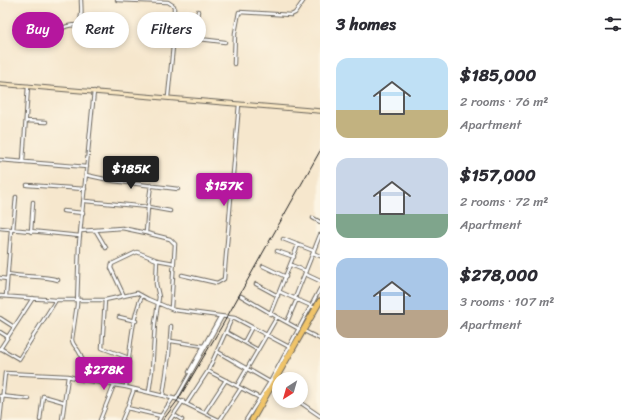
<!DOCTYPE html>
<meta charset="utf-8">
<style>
:root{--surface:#fff;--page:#f7f7f7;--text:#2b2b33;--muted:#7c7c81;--accent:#b5179e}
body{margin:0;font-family:Sriracha,sans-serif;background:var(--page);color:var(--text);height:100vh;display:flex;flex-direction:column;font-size:15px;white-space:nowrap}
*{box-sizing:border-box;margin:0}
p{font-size:13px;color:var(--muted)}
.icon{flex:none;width:22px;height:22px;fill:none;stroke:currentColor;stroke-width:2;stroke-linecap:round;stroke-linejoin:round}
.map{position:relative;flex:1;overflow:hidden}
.drawer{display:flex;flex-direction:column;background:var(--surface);width:320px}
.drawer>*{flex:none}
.banner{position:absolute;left:12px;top:12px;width:248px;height:36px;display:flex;gap:8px}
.needle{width:26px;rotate:217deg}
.buttons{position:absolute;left:272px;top:372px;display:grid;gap:8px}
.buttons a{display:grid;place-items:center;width:36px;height:36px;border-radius:50%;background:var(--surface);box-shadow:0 2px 6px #0003;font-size:20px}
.price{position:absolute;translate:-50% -34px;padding:0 9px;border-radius:4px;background:var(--accent);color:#fff;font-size:13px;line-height:26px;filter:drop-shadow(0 1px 2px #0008)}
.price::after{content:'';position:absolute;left:50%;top:24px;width:12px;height:9px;margin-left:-6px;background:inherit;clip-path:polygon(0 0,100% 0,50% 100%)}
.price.current{background:#222;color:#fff}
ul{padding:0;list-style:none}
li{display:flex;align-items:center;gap:12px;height:100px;padding:0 16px}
li span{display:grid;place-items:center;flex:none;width:112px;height:80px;border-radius:12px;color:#555}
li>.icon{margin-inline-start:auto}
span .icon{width:48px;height:48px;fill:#fffc;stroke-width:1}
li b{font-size:17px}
h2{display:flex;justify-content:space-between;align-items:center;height:48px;padding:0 16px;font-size:17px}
.pill{padding:0 14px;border-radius:18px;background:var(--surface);box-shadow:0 2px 6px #0003;font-size:14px;line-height:36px}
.pill.current{background:var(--accent);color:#fff}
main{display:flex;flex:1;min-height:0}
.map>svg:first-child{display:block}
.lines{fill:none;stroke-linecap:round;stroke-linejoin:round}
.street-casing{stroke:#68635a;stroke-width:4.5}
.secondary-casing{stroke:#68635a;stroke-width:5.5}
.highway-casing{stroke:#68635a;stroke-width:7}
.street{stroke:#fff;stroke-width:2.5}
.secondary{stroke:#f9e7c3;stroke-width:3.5}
.highway{stroke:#f0c469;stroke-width:5}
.rail{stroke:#1c1c1c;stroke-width:1}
</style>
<main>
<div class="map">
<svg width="320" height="420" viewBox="0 0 320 420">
<rect width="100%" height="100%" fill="#fcf5e5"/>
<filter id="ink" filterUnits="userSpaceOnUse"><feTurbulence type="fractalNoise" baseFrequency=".025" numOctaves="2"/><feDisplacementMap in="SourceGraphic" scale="8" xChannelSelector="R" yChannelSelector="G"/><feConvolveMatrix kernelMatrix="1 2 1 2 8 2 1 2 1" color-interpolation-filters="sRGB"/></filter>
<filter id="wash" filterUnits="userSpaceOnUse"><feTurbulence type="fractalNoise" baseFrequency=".012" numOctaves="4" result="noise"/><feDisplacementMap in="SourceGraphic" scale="16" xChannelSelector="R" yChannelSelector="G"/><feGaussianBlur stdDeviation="0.9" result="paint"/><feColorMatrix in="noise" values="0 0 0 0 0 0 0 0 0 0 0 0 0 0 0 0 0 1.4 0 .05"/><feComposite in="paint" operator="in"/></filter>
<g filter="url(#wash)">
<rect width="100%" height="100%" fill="#f6e7cd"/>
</g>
<g filter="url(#ink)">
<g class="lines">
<g class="street-casing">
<path id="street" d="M117,0L168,2L174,6V36L168,97
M174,36L225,42
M56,38C59,27 67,25 78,25C83,18 81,8 81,0
M194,38L198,11
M234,64L235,33L239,12L291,15L295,13L304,0
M94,91L79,244L77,305L72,339C72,344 75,346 78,350C84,359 85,370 83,380L126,387L176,399L219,420
M26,121L46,122
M0,160L87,167
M23,161L28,86
M86,175L114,181L178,189
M27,185L85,189
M85,201L148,207L151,185
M63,211L83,213
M313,218L320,222
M0,228L80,236
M13,230L16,197
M81,231L122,228L146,233L148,207L170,211
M96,231L106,248
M31,232L33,202
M146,233L170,239L175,244L171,308
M283,239L314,251
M277,251L294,257
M313,253L320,256
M291,265L306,271
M263,266L286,277
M8,274C24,278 42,275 58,280
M305,274L320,281
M182,275L217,283L224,279L239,104
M0,278L7,279
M256,284L278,296
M280,292L316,308
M0,296L56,300H105L137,293L148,299L174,310L235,318L293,349
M6,296L11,230
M124,296L111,268L112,264L137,252L157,260L174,263
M241,296L277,317
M295,298L320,235
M105,300L102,348L129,358
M270,314L298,245
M119,317L136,321
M0,318L14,327
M287,322L297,299
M304,331L320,339
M0,332L8,337
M226,332L258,350
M171,341L204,346
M244,342L252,327
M0,348L19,359L56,300
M0,349L33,298
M218,352L270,382L260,398
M208,371L232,318
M189,372L220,317
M237,386L277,317L299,329
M126,387C129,362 131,318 142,296
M279,388L270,382L320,289
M134,389L127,408L161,416L173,398
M149,392L152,371L155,323L159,297L156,284L157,260
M0,396L29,399
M163,396L169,354L171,326
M176,399L222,317
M298,401L320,416
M187,403L208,371L260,398L246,420
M205,412L226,380
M174,415L182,420
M0,420L5,373L68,376
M40,420L43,396L64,402
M62,420L68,376L82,380
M100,420L114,385
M122,420L127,408
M159,420L161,416
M170,420L183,401
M220,420L241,388"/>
</g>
<g class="secondary-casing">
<path id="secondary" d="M0,84L320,111"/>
</g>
<g class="highway-casing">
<path id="highway" d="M252,420L320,301"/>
</g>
<use href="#street" class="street"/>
<use href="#secondary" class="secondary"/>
<use href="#highway" class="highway"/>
<path class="rail" d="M163,420L178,400L223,324L320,151"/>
</g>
</g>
</svg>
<div class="buttons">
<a><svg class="needle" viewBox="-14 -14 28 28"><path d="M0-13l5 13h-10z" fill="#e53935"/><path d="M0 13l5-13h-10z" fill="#7c7c81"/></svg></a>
</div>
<b class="price current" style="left:131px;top:190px">$185K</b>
<b class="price" style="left:224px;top:207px">$157K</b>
<b class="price" style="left:104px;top:391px">$278K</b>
<div class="banner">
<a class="pill current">Buy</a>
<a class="pill">Rent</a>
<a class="pill">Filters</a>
</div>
</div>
<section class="drawer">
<h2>3 homes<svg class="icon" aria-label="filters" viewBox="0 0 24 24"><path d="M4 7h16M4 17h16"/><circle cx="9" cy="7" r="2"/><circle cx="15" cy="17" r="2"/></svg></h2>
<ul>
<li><span style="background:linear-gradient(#bfe0f5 65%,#c2b280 0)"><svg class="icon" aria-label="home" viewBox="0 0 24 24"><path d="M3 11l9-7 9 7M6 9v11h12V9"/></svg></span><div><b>$185,000</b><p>2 rooms · 76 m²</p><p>Apartment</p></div></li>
<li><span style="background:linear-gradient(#c9d6e8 70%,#7fa58c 0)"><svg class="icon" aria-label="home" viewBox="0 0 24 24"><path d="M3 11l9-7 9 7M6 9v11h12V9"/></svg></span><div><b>$157,000</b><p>2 rooms · 72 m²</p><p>Apartment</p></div></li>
<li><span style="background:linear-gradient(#a9c7e8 65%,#b9a48a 0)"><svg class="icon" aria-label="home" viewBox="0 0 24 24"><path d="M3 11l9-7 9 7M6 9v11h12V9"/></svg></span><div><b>$278,000</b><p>3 rooms · 107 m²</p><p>Apartment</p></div></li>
</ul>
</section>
</main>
